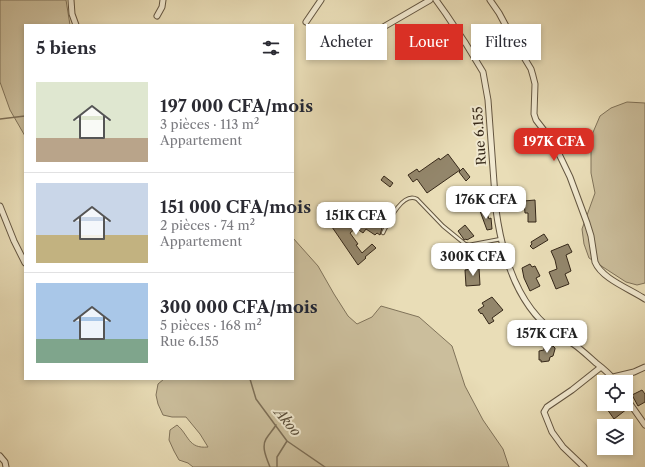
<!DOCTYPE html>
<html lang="fr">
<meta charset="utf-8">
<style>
:root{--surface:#fff;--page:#f7f7f7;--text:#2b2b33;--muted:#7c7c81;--line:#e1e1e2;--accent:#d93025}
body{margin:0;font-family:"Libre Caslon Text",serif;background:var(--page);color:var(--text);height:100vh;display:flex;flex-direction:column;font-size:15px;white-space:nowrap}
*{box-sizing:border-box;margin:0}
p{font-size:13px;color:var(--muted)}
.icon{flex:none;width:22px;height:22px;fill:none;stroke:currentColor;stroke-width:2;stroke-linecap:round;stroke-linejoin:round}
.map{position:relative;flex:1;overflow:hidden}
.details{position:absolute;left:24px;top:24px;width:270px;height:356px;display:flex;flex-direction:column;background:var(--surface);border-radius:0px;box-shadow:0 2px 6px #0003}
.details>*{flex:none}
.guide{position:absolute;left:306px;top:24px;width:279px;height:36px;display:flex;gap:8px}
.tools{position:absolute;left:597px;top:375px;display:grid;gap:8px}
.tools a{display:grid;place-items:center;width:36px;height:36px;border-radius:0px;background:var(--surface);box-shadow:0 2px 6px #0003;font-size:20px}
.price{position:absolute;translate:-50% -34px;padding:0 9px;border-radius:8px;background:#fff;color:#222;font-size:13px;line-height:26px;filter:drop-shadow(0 1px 2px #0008)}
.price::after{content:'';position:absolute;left:50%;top:24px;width:12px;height:9px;margin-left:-6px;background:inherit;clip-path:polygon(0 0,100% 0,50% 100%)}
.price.on{background:var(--accent);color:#fff}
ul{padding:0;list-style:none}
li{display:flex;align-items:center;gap:12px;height:100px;padding:0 12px}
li+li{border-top:1px solid var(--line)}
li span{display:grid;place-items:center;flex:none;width:112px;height:80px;border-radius:0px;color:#555}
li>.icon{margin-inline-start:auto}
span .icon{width:48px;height:48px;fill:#fffc;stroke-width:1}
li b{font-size:17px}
h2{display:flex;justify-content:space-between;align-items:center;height:48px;padding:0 12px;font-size:17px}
.chip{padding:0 14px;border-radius:0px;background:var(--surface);box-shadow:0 2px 6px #0003;font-size:14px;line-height:36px}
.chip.on{background:var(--accent);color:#fff}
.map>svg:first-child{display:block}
.green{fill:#cbbe9c;stroke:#80735a}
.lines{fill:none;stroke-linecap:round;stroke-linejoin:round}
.stream{stroke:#7d6f57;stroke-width:1.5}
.building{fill:#93866b;stroke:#362819}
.service-casing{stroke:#635540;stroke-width:4.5}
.minor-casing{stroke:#635540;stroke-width:7}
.service{stroke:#f1e9d0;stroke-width:2.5}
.minor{stroke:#f1e9d0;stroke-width:5}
.labels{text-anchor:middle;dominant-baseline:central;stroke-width:4;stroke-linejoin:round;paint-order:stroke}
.street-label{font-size:13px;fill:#362819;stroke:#f1e9d0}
.water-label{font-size:14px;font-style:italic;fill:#594c38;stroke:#f1e9d0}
</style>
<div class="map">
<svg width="645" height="467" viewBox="0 0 645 467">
<rect width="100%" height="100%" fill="#e9ddb7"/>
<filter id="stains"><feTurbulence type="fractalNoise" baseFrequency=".005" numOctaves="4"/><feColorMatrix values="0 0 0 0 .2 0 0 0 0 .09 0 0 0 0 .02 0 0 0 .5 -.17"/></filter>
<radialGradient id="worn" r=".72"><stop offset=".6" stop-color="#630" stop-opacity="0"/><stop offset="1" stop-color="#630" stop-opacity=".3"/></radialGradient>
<path class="green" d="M0,0H66L70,25H25V136L10,110L0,82Z
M627,102L645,103V283L637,285L626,282L589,258L584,244L582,229L595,193L591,173V137L600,116L611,108Z
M293,238L318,266L334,294L348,316L357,324L372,317L381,306L419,317L452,346L465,386L483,420L503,449L509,467H193L188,463L179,460L174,451L169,440L170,430L177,425C189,435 188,449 208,447L200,434L186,417H172L163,415L158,404L156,395L158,384L164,379H293Z"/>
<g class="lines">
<path class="stream" d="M0,119L25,116
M250,379L256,399L287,441L325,467
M270,467C267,459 261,447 266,439C269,434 273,430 276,425
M277,467V457L287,441"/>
</g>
<path class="building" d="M448,154L460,170L427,193L417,179L413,182L408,175L417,169L419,172L439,158L440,160Z
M463,168L470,177L466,181L459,172Z
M384,176L393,183L390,187L381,180Z
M535,200L536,222H528V213H525L524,201Z
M485,208L489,219L491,218L492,229L487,230L480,211Z
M364,215L382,228L380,235L377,233L375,235L366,229L363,233L356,228L350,233L358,244L356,245L362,253L372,244L376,248L365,257L366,258L358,265L332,227L343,218L350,227L359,217L361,219Z
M465,225L474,236L467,240L466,239L464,240L463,238L458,231Z
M544,234L548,240L533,249L530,246L532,244L531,242Z
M568,244L572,252L566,255L571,271L565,274L569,284L556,289L549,272L557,269L555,260L551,251Z
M530,264L532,267L535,266L540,276L536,278L540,286L530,291L524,278L522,268Z
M479,268L480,285L466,286L465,270Z
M492,297L503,310L492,318L494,321L489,324L482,313L481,314L478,310L484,306L482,303Z
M534,328L540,333L535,338L529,333Z
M553,346L555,348V349L553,356L550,357L549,361L541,362V360H539V351L544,350V347Z
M642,390L645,394V402L638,406L632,395Z
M614,404H623L627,409L614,419L607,409Z
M615,419L619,426H604Z"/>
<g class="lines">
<g class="service-casing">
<path id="service" d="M383,233C388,223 402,191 417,199L443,226L465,244L469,245L501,239"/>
</g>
<g class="minor-casing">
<path id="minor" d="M71,0L72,14L76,25
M436,0L446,14L466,44L483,72L488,100L496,210C502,254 516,304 554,332C560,336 567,339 572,343C581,349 588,356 596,363C604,369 610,374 616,382
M490,0L499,13L514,41L531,69L533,76L535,84L534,114L536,120L550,138L559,154L570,177L587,223L591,236L595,262C602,279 630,289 645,299
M157,16L162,7L163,0
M306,22L321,0
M356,48L373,33L430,0
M0,206L14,241L25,263
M613,377L634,372L645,367
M626,398L645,425
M0,456L5,462L6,467
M584,467L563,447L552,432L544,412L547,407L572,390L601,367"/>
</g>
<use href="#service" class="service"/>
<use href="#minor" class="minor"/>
</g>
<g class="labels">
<g class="street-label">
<text transform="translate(479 136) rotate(-94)">Rue 6.155</text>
</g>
<g class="water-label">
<text transform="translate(288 422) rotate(50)">Akoo</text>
</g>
</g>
<rect width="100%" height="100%" filter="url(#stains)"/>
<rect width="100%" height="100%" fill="url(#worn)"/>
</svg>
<div class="tools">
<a><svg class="icon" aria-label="locate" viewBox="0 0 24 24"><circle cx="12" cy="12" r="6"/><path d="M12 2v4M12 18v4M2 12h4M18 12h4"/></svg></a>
<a><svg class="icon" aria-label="layers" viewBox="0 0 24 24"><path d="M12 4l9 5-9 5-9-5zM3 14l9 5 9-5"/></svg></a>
</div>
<b class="price on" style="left:554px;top:162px">197K CFA</b>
<b class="price" style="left:486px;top:220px">176K CFA</b>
<b class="price" style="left:356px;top:236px">151K CFA</b>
<b class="price" style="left:473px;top:277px">300K CFA</b>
<b class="price" style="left:547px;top:354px">157K CFA</b>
<div class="guide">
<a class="chip">Acheter</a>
<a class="chip on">Louer</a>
<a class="chip">Filtres</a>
</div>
<section class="details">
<h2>5 biens<svg class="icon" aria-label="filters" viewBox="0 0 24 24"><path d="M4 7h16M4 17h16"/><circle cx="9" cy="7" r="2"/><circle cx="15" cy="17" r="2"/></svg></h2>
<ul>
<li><span style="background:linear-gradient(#dfe7d0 70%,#b9a48a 0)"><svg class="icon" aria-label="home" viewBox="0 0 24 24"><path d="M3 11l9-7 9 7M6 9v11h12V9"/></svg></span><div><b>197 000 CFA/mois</b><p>3 pièces · 113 m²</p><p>Appartement</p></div></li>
<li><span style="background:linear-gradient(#c9d6e8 65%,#c2b280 0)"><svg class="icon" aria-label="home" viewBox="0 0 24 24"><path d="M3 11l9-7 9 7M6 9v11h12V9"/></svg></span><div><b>151 000 CFA/mois</b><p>2 pièces · 74 m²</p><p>Appartement</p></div></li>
<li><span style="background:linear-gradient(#a9c7e8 70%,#7fa58c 0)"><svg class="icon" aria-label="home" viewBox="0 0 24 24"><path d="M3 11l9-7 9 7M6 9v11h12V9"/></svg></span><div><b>300 000 CFA/mois</b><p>5 pièces · 168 m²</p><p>Rue 6.155</p></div></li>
</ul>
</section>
</div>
